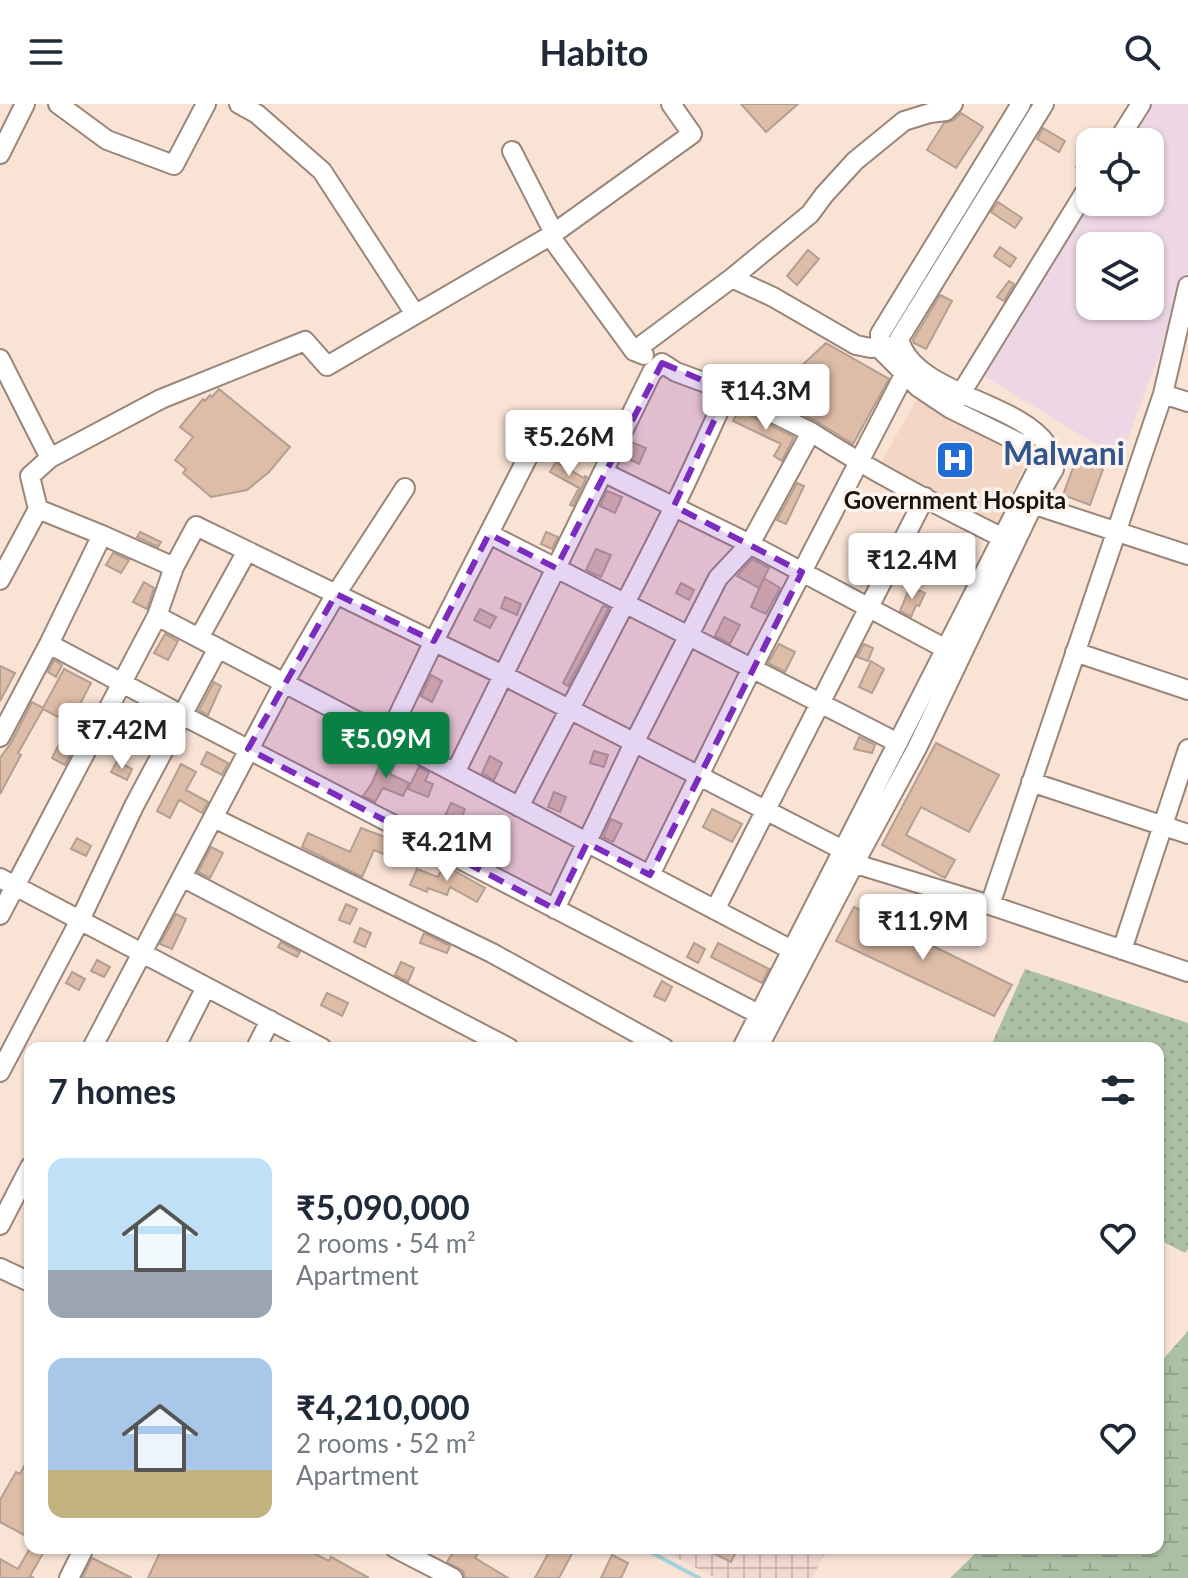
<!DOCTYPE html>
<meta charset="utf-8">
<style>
:root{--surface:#fff;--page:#f2f2f3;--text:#1f2937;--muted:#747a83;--accent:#0b8043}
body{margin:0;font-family:Lato,sans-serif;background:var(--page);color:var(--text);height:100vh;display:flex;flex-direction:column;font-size:30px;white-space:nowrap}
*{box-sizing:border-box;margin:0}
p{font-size:26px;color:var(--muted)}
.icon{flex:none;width:44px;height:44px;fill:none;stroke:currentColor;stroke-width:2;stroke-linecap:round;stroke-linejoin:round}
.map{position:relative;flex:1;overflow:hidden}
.panel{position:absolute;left:24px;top:938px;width:1140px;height:512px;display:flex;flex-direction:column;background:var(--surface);border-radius:16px;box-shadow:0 2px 6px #0004}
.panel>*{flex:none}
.tools{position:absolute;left:1076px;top:24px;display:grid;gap:16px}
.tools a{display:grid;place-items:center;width:88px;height:88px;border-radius:16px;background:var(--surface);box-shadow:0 2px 6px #0004;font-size:40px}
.price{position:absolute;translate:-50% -68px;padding:0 18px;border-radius:8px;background:#fff;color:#222;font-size:26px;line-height:52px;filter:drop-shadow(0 2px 4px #0008)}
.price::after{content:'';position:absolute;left:50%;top:48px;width:24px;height:18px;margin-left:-12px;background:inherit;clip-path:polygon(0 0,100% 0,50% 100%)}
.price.current{background:var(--accent);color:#fff}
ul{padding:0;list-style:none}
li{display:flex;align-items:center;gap:24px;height:200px;padding:0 24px}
li span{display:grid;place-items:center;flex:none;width:224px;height:160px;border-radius:16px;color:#555}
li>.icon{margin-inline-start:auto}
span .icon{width:96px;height:96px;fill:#fffc;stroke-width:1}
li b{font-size:34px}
h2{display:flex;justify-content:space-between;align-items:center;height:96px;padding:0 24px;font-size:34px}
header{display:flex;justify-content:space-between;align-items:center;height:104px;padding:0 24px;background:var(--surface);font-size:36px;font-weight:700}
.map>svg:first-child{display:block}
.built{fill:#f3d6c3}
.industrial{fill:url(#industrial-grid)}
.education{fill:#edd7e4;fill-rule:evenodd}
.green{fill:url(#green-dots)}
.wetland{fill:url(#wetland-marsh)}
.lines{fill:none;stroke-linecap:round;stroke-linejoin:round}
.stream{stroke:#a6d2dc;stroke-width:4}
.building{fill:#debda8;stroke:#b39f91;stroke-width:2}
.minor-casing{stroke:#9a8679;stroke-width:22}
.minor{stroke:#fff;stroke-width:18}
.marked{fill:#7b2cbf;fill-opacity:0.2;stroke:#7b2cbf;stroke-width:6;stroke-dasharray:16 10;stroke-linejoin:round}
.labels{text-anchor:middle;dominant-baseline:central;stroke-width:7;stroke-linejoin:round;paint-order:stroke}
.poi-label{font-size:24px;font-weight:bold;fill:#1b130e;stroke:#fcf3ee}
.district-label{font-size:32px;font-weight:bold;fill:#31568d;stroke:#fcf3ee}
</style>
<header><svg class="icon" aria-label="menu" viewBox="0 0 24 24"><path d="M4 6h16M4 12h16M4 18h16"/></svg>Habito<svg class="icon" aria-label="search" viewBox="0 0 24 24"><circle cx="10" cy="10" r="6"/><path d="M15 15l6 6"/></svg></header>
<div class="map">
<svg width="1188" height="1474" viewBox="0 0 1188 1474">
<defs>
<pattern id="industrial-grid" width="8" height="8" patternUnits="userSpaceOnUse" patternTransform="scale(2)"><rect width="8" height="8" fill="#f1d8d1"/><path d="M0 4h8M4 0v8" fill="none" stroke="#ceb8b2"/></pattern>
<pattern id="green-dots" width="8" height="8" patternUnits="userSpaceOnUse" patternTransform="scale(2)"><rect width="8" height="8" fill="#acc0a5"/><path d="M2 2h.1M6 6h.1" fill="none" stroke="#93a48d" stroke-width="1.8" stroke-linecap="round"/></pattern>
<pattern id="wetland-marsh" width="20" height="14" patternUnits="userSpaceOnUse" patternTransform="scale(2)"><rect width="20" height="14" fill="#acc0a5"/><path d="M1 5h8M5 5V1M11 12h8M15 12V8" fill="none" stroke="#93a48d"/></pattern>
</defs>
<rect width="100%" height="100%" fill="#f9e3d5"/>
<path class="built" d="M917,295L1028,354L997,421L881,358Z"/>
<path class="industrial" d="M658,1444H828L812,1474H715Z"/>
<path class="education" d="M1148,0H1188V169L1170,222L1120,355L981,270L1090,97L1150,98V38H1126ZM1090,142H1150V202H1090Z"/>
<path class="green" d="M1025,865L1188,919V1145L1185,1149L1158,1135V944H990Z"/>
<path class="wetland" d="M1188,1227V1474H950L981,1444H1158V1261Z"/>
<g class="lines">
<path class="stream" d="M643,1444L699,1474"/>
</g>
<path class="building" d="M741,0H798L766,28Z
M961,9L983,23L956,64L927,46L944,19L954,16Z
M1043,24L1065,37L1059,48L1037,35Z
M1090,38V68L1086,69L1076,63Z
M998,98L1022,114L1015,124L991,108Z
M1000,143L1016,154L1010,163L994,152Z
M808,146L819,155L797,181L787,172Z
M1009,177L1014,180L1004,197L997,193Z
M940,191L952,197L926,245L914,239L913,236Z
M826,239L889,275L853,340L816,317L768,293Z
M219,285L290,343L269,368L247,386L211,393L183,369L186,365L175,356L193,333L180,323L203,295L205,297L210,291L212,293Z
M739,306L794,333L782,357L774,352L781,340L733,317Z
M631,338L646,344L639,360L624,353Z
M1076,356L1103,365L1090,401L1063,391Z
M556,358L584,374L585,372L587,373L573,402L570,401L579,384L550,368Z
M797,379L804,382L786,420L777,416Z
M607,387L622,393L615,409L600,402Z
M140,428L161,438L158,443L137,433Z
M546,428L558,433L552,445L541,440Z
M596,445L611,451L601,473L586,466Z
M113,449L129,456L121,469L106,461Z
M752,455L769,464L764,474L780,484L766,510L751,503L764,474L759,484L737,472Z
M144,478L154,484L147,505L133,498Z
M681,479L694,486L689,496L676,489Z
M910,483L925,489L919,502L916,501L911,513L900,507Z
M505,493L521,500L517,511L501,504Z
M603,502L609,504L568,582L563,579Z
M480,505L496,513L490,524L474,516Z
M724,513L740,521L730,540L715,532Z
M165,530L178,537L168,556L154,549Z
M779,540L795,548L785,568L768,559Z
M864,540L873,544L868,557L857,553Z
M54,556L62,561L56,573L48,568Z
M871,557L884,565L872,589L859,583Z
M0,562L15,569L0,597Z
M64,565L91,579L79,602L93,609L65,661L52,654L70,619L43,605L18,649L21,651L0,690V654L11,639L32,598L43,604Z
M431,571L442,577L432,598L421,592Z
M214,578L221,582L208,611L199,606Z
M111,626L117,629L108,650L100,647Z
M859,633L875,641L872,649L854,645Z
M936,639L999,671L969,728L921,703L906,731L955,756L945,774L882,741Z
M594,647L608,651L604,663L590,659Z
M207,648L228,659L222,671L201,660Z
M385,649L397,655L390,670L409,679L403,692L383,684L375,698L363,692L372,679Z
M490,652L502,659L494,676L482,669Z
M117,657L132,665L127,676L111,668Z
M181,660L196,668L186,686L208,698L202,709L179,696L170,714L157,707Z
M419,663L429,669L425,677L433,680L428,693L408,685Z
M554,688L566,693L560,708L548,703Z
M451,699L465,705L459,720L444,714Z
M712,705L742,720L732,738L703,723Z
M611,715L622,720L613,738L603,733Z
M361,724L393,736L386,751L374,746L362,773L302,743L308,729L350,748Z
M77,734L91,742L86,752L71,745Z
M211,743L223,749L210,774L198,768Z
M444,761L485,784L477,798L450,783L447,791L428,784L427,788L410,781L417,765L438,773Z
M346,800L357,805L350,820L339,816Z
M854,803L1012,881L994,912L836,837Z
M176,810L186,815L172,845L160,840Z
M360,824L371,829L365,843L354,838Z
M424,829L450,842L447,849L420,839Z
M281,838L300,848L297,853L278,843Z
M694,839L705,845L698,859L687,853Z
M718,839L769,865L762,879L711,853Z
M97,856L110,863L104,873L91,867Z
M401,858L414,864L408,878L395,871Z
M72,868L85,875L79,886L66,879Z
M662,877L672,883L665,897L654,892Z
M327,889L348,899L342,912L321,901Z
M30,1351V1434L0,1418V1396L16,1368L20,1370Z
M30,1444H46L30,1472L34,1474H0V1455L18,1465Z
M162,1444H303L329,1457L331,1453L369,1474H148Z
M456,1444H481L475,1454L508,1474H465L463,1467L447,1458Z
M551,1444H575L559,1474H535Z
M703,1444H738L731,1458Z
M612,1451L628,1459L621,1474H601Z
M92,1454L132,1474H82Z"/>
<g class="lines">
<g class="minor-casing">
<path id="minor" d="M58,0L107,36L174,61L206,0
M239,0L257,10L322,67L415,210
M1117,38L1141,0
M512,47L554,129
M0,50L25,0
M550,132L634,247L644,251
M732,174L773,193L856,241L871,244L891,242
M634,247L732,174L810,110L824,91L855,57L904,17L930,9L946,7L953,0
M0,255L50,354L161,295L305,237L327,262L550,132L692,30L671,0
M1163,290L1188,298
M955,299L1090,80
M811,328C871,367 939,402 1003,434
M603,368L750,440L946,545
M1023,397L1188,451
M38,405L30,372L50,354
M0,476L38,405L102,431L174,463
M157,512L803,852
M199,534L247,447
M49,540L182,611L770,916
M1075,548L1188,586
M0,633L49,540L102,431
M388,633L434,537L535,339
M455,669L556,464L489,430
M1031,678L1188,730
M519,703C570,603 624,504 674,403C693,365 710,326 728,287L676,268L662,259L652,268L556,464C670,522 784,581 898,639
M214,714L492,849L664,944
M846,757L990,801L1188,868
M650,771L747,574L905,269
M182,773L509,944
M0,774L322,944
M990,801L1163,290L1188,182
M555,805L634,639L718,474L750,440L811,328L728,287
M715,806L925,393
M0,811L157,512L174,463L196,422L503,571L843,746
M1122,846L1188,645
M92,944L284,579L336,490L405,384
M175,944L206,883
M256,944L270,916
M742,944L1039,362L1022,340L951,305L918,283L880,245V230L1021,0
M758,944L854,760L917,644L1033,401L1054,365C1052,357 1051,347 1047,341C1018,297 913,290 899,235L1044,0
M0,968L80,816L134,702L218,544
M0,1121L30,1063
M0,1164L30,1178
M395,1444L453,1474
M69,1474L84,1444"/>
</g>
<use href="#minor" class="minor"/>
</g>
<path class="marked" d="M662,259L728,287L674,402L802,468L650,771L587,739L555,805L248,645L336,490L434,537L489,430L556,464Z"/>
<defs>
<g id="hospital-square" transform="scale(2)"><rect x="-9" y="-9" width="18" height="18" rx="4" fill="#1f6dd7" stroke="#fcf3ee"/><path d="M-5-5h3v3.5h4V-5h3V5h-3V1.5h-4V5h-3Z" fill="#fff"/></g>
</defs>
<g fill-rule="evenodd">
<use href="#hospital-square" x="955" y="356"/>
</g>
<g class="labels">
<g class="poi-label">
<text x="955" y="395">Government Hospita</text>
</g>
<g class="district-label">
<text x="1064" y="348">Malwani</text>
</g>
</g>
</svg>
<div class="tools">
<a><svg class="icon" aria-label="locate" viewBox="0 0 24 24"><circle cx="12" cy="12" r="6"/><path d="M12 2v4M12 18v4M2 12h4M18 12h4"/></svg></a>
<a><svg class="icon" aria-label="layers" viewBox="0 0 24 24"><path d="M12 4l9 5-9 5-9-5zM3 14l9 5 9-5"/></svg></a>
</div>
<b class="price" style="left:766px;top:328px">₹14.3M</b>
<b class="price" style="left:569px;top:374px">₹5.26M</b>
<b class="price" style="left:912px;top:497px">₹12.4M</b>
<b class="price" style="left:122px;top:667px">₹7.42M</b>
<b class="price current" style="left:386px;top:676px">₹5.09M</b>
<b class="price" style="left:447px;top:779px">₹4.21M</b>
<b class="price" style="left:923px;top:858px">₹11.9M</b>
<section class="panel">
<h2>7 homes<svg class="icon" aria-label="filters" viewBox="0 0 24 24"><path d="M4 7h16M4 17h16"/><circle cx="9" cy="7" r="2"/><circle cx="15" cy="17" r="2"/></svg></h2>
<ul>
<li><span style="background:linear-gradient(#bfe0f5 70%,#9aa5b1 0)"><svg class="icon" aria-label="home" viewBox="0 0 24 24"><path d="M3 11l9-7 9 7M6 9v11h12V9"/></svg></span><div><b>₹5,090,000</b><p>2 rooms · 54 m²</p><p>Apartment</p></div><svg class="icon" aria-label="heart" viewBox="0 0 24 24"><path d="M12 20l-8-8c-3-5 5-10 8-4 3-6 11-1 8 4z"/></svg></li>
<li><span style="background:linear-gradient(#a9c7e8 70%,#c2b280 0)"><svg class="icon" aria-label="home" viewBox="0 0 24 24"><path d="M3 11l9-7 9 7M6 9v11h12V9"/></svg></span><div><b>₹4,210,000</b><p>2 rooms · 52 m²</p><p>Apartment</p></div><svg class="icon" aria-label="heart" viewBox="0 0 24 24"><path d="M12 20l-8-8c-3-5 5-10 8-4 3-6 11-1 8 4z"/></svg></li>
</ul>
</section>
</div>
